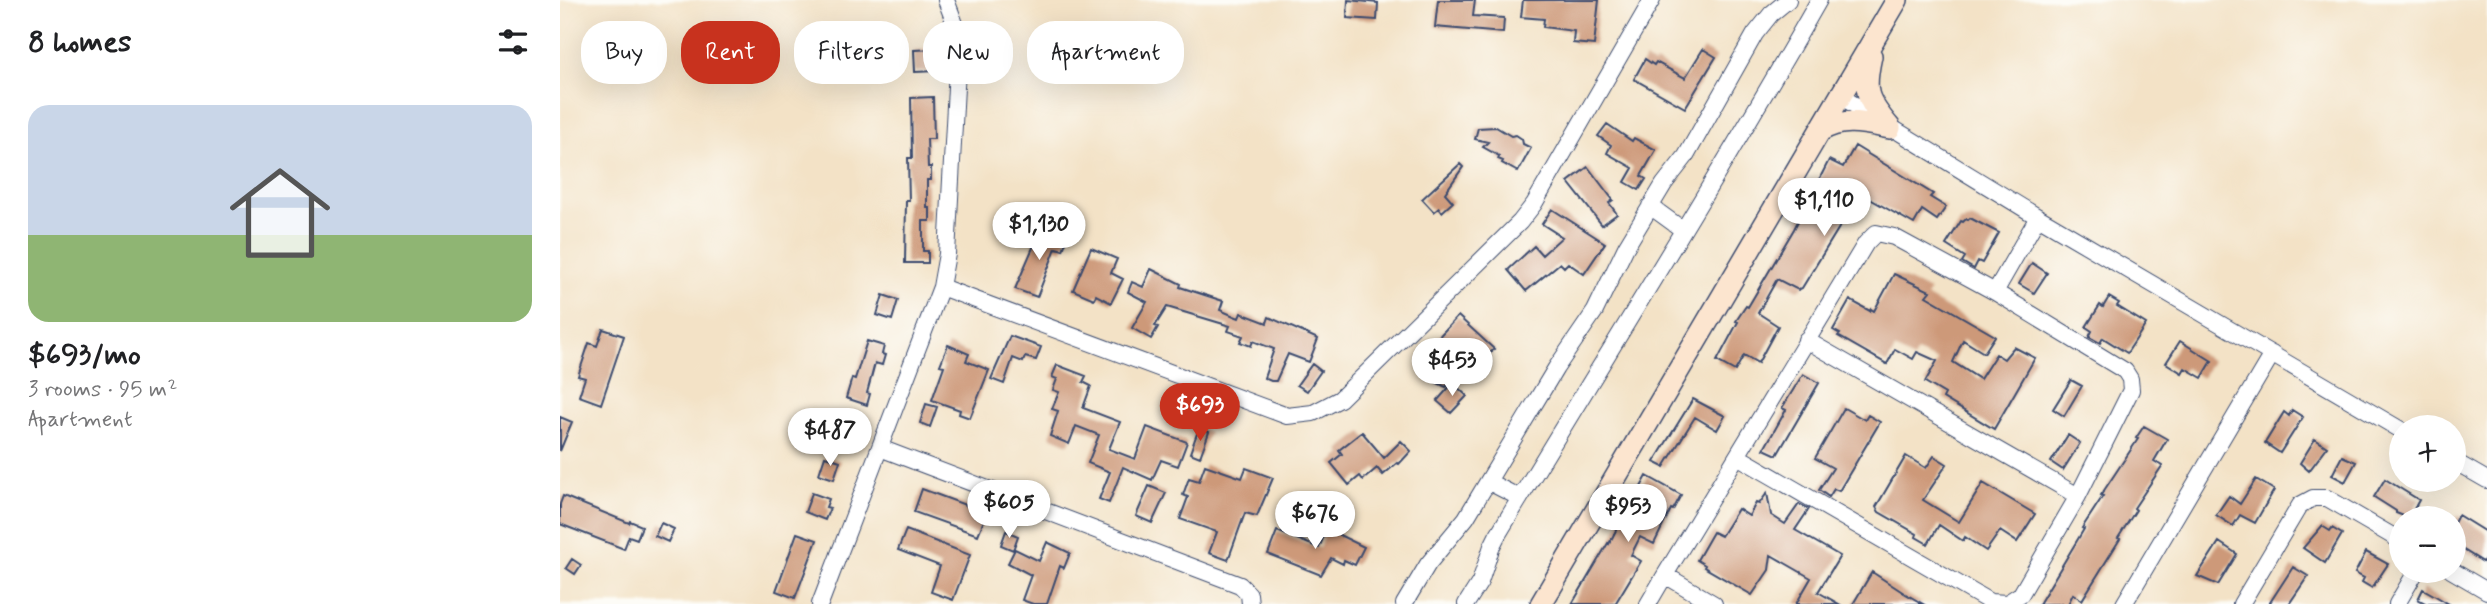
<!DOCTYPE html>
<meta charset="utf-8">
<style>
:root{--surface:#fff;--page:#f2f2f2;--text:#202124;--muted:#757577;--line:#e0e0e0;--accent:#c8321e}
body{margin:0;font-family:Mynerve,sans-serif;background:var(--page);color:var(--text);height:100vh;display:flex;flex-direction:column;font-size:26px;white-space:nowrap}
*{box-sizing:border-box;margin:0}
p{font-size:23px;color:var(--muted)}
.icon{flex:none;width:38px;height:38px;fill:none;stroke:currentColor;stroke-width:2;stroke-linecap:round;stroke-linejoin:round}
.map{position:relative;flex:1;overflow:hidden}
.drawer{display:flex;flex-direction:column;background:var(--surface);width:560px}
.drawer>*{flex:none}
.top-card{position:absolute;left:21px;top:21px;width:665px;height:63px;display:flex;gap:14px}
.buttons{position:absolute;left:1829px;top:415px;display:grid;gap:14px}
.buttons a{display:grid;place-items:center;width:77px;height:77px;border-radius:50%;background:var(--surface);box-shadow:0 7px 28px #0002;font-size:35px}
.price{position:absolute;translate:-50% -60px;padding:0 16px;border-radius:24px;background:#fff;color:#222;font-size:23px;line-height:46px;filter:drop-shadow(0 2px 4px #0008)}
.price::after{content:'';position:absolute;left:50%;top:42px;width:21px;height:16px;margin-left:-10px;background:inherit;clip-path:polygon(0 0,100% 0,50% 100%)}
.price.current{background:var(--accent);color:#fff}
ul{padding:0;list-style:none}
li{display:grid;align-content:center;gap:14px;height:371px;padding:0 28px}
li+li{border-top:2px solid var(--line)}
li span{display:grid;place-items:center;height:217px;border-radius:21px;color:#555}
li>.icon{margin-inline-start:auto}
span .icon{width:126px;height:126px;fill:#fffc;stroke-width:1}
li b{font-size:30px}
h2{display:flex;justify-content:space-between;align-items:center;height:84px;padding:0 28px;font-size:30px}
.chip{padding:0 24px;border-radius:28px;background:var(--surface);box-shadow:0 7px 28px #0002;font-size:24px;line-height:63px}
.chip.current{background:var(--accent);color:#fff}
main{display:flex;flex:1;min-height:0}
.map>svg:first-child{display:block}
.building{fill:#cd9979}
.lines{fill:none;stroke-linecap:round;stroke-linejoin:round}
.minor-casing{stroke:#3b4a6e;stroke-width:18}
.secondary-casing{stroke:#3b4a6e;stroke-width:24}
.minor{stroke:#fff;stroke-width:16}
.secondary{stroke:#fce5cf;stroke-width:21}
</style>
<main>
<section class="drawer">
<h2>8 homes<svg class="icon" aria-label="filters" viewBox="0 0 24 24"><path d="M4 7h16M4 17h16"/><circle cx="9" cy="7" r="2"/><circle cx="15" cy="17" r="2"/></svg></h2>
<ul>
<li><span style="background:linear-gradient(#c9d6e8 60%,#8fb573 0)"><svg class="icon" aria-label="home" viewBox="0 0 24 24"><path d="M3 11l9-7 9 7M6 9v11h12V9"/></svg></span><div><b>$693/mo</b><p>3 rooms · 95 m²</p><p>Apartment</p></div></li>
</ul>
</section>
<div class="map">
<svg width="1927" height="604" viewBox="0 0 1927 604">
<rect width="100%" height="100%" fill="#fdfcf7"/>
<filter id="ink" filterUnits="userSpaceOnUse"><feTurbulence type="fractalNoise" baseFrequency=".0143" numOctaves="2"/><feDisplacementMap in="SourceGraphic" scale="14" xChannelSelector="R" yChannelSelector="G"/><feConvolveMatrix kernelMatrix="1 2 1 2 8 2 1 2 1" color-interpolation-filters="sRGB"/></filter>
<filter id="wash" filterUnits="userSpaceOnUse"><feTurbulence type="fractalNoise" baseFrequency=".00686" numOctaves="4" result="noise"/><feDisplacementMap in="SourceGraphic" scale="28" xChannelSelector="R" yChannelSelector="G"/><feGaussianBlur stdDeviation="1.57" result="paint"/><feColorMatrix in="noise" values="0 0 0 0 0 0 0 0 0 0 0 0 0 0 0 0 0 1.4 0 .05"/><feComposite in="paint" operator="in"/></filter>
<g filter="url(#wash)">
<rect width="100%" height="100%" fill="#f3e2c6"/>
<g id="blocks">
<path class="building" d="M788,0L818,3L817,20L787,18Z
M878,0H915L913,16L944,18L943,33L875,27Z
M963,0H1039L1034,45L1013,43L1014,31L983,27L984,19L961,17Z
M376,49L377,71L355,72L354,50Z
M1143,49L1156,57L1125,108L1074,79L1085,59L1094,65L1096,62L1125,78Z
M373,97L374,139H367L368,167H371V180H367V208H370V221H363V251H368V263H345L346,200H349L348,158H352L351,98Z
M1047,124L1072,141L1074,138L1096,150L1081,176L1086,179L1079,190L1065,182L1073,168L1047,153L1051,145L1038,136Z
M936,127L951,136L956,135L962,139L963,144L971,148L958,172L942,163L943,161L938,159L939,156L923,147L928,142L915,139L918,128Z
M1295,146L1373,194L1370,197L1386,207L1377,220L1362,210L1354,224L1296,191L1285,211L1288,213L1242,288L1238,290L1217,279L1198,313L1218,326L1198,363L1184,355L1175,371L1157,361L1178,322L1176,321L1186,306L1188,307L1234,229L1269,160L1283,167Z
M900,164L903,167L885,193L893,202L882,212L879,208L874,212L862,199Z
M1028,167L1053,200L1049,203L1057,214L1042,225L1008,182Z
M992,209L1045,243L1024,274L1008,263L1004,267L1000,263L966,291L948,270L974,246L982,255L1002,237L982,224Z
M1410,218L1439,233L1422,263L1418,261L1414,269L1402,262L1405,257L1386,245L1401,221L1403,222L1406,219L1408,220Z
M481,229L507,239L503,250L496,248L477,297L455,289Z
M531,248L557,259L551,273L563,279L551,303L536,295L534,299L513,290Z
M1472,263L1487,273L1474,293L1459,284Z
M591,269L621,284L620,287L663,301L660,310L674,316L679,318L681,313L707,323L709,317L758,339L749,362L728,354L716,381H711L704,378L714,349L693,341L691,346L680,342L683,336L668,331L670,326L607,307L595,326L598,327L591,339L572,328L587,302L568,292L572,282L583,287Z
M1334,274L1370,291L1366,296L1435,336L1424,353L1403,340L1393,362L1420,379L1436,354L1444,359L1454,347L1475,358L1434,429L1383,398L1385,394L1365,382L1377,361L1357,352L1353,359L1335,349L1327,364L1278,336L1280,334L1273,330L1290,300L1310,311L1311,309L1314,311Z
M323,295L338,300L332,320L317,315Z
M1549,297L1559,303L1557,306L1586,324L1567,353L1543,338L1540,343L1529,337L1532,331L1526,327L1540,305L1543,307Z
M898,316L934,349L916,368L909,362L886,387L867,378L877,359L883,352L873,343Z
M43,329L64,336L41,404L19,396L25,378L18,376L29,343L37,346Z
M450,336L481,347L476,360L465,357L463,362L453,358L444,384L431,379Z
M307,341L324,346L322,354L325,355L322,365L315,363L307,393L310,394L307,405L286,398L292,378L295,379Z
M1620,341L1652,361L1642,378L1625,368L1622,373L1606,363Z
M388,345L409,354L406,361L429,370L410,418L399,414L400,410L372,400L384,366L380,365Z
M752,364L761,371L747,391L737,385Z
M497,365L526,376L523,382L531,386L523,408L560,422L549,449L575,459L587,427L627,442L618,466L601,460L592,480L563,467L549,503L539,499L550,472L528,463L539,435L516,426L509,444L490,436L498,411L492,409L499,392L493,390L497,379L492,377Z
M1243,374L1259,383L1217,455L1204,449L1226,410L1222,408Z
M1511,380L1522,386L1504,416L1493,409Z
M893,383L907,396L891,413L877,401Z
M1133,399L1165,416L1157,430L1135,417L1104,467L1094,462Z
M366,404L377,407L370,427L360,423Z
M1284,408L1305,420L1308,415L1320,422L1279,491L1274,489L1269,497L1259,490L1273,468L1255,458Z
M1732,410L1743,417L1720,453L1705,443L1724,412L1729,416Z
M0,417L12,422L0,451Z
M279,418L294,423L292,430L297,432L293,443L273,436Z
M1584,426L1607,439L1594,461L1602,466L1574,508L1576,510L1558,538L1560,539L1522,600L1513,594L1508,604H1479L1524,529L1522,528L1543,496L1541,495L1578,439L1576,438Z
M639,428L649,432L640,457L630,453Z
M802,432L824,458L841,441L851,451L839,464L837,463L823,475L817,468L803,480L800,476L789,485L771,463L782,454L779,450Z
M1508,435L1520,443L1503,470L1491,462Z
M1755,439L1767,447L1749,471L1740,463Z
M265,456L280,461L274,479L259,474Z
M1346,456L1366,468L1374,456L1387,464L1363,500L1399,522L1423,483L1475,514L1457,542L1440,531L1426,551L1405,537L1403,541L1379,525L1368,544L1356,537L1357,534L1319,512L1316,507Z
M1782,456L1796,462L1785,482L1772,475Z
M645,465L682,478L686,468L713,478L697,516L685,513L668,560L649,553L657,532L620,519L628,497L623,495L629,478L639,481Z
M1087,476L1121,495L1113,510L1111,509L1094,544L1080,537L1071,555L1081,561L1055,604H1012L1048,543L1049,544L1073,497L1075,498Z
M1696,479L1714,490L1695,523L1680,515L1673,526L1656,515L1669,496L1680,504Z
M1825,479L1859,500L1849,518L1836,513V511L1814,497Z
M589,486L606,493L592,523L576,516Z
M362,489L427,513L418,535L354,512Z
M252,493L269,499L266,507L270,508L265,520L245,512Z
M1207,493L1211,515L1225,524L1239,504L1249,509L1235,530L1280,556L1258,592L1279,604H1236L1251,578L1211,555L1209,570L1192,595L1144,567L1145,565L1137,560L1153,532L1161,536L1178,509L1189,516L1196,503L1199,504Z
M743,495L766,506L759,522L736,511Z
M3,496L69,523L70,521L82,526L77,539L69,536L64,549L0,524V504Z
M1898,515L1927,533V555L1923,562L1894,544V523Z
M101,523L114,529L108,542L95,536Z
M1762,526L1770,531L1772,528L1782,534L1765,563L1743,548Z
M767,529L804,547L795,565L784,560L783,564L771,558L761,575L708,554L717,531L759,548Z
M346,530L410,555L393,600L371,592L380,566L338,550Z
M446,531L458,536L453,550L441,545Z
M237,533L257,540L235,598L216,591Z
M487,542L510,553L504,568L500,566L487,604H473L462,600L471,575L448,563L455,549L479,561Z
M1659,542L1677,554L1658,585L1637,576Z
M1806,552L1828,564L1812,588L1802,582L1804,578L1795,573Z
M12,559L21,565L15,574L6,568Z
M1733,567L1748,576L1729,604H1709Z
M1312,572L1344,593L1363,604H1293Z
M1863,589L1872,594L1889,604H1867L1858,599Z"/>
</g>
</g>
<g filter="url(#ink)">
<use href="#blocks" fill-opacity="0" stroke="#3b4a6e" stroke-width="2"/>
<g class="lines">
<g class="minor-casing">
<path id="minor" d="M1280,96L1478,217L1841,430
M1090,206L1123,230
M381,287L727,416L753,413L780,399L960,222L974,204L1092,0
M1435,292L1478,217
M1246,340L1518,496
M320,448L680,585L689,594L690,604
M1894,461L1927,480
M929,482L960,498
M1891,570L1927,591
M1105,575L1154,604
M260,604L381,287L387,254L398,50L395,24L386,0
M844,604L868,564L906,518L996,368L1035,311L1066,247L1104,184L1126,156L1195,34L1211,14L1228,0
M906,604L920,582L932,546L937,536C1045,357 1156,181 1259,0
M1088,604L1105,575L1306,243L1316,233L1334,237L1435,292L1565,371L1570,379L1571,390L1518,496L1461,594L1447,603L1430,602L1177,456
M1564,604L1712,354
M1681,604L1740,505L1753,498H1767L1841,541
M1837,604L1857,570"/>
</g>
<g class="secondary-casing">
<path id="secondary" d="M1311,56C1303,92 1306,99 1330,128
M1260,131C1283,117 1304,123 1330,128
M981,604L1337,0"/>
</g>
<use href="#minor" class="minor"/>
<use href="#secondary" class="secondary"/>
</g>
</g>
</svg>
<div class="buttons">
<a>+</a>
<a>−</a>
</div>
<b class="price" style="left:1264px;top:238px">$1,110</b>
<b class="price" style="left:479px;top:262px">$1,130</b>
<b class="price" style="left:892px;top:398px">$453</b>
<b class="price current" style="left:640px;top:443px">$693</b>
<b class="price" style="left:270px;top:468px">$487</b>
<b class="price" style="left:449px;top:540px">$605</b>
<b class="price" style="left:1068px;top:544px">$953</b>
<b class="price" style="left:755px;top:551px">$676</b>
<div class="top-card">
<a class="chip">Buy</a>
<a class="chip current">Rent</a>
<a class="chip">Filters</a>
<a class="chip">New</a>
<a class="chip">Apartment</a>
</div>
</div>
</main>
